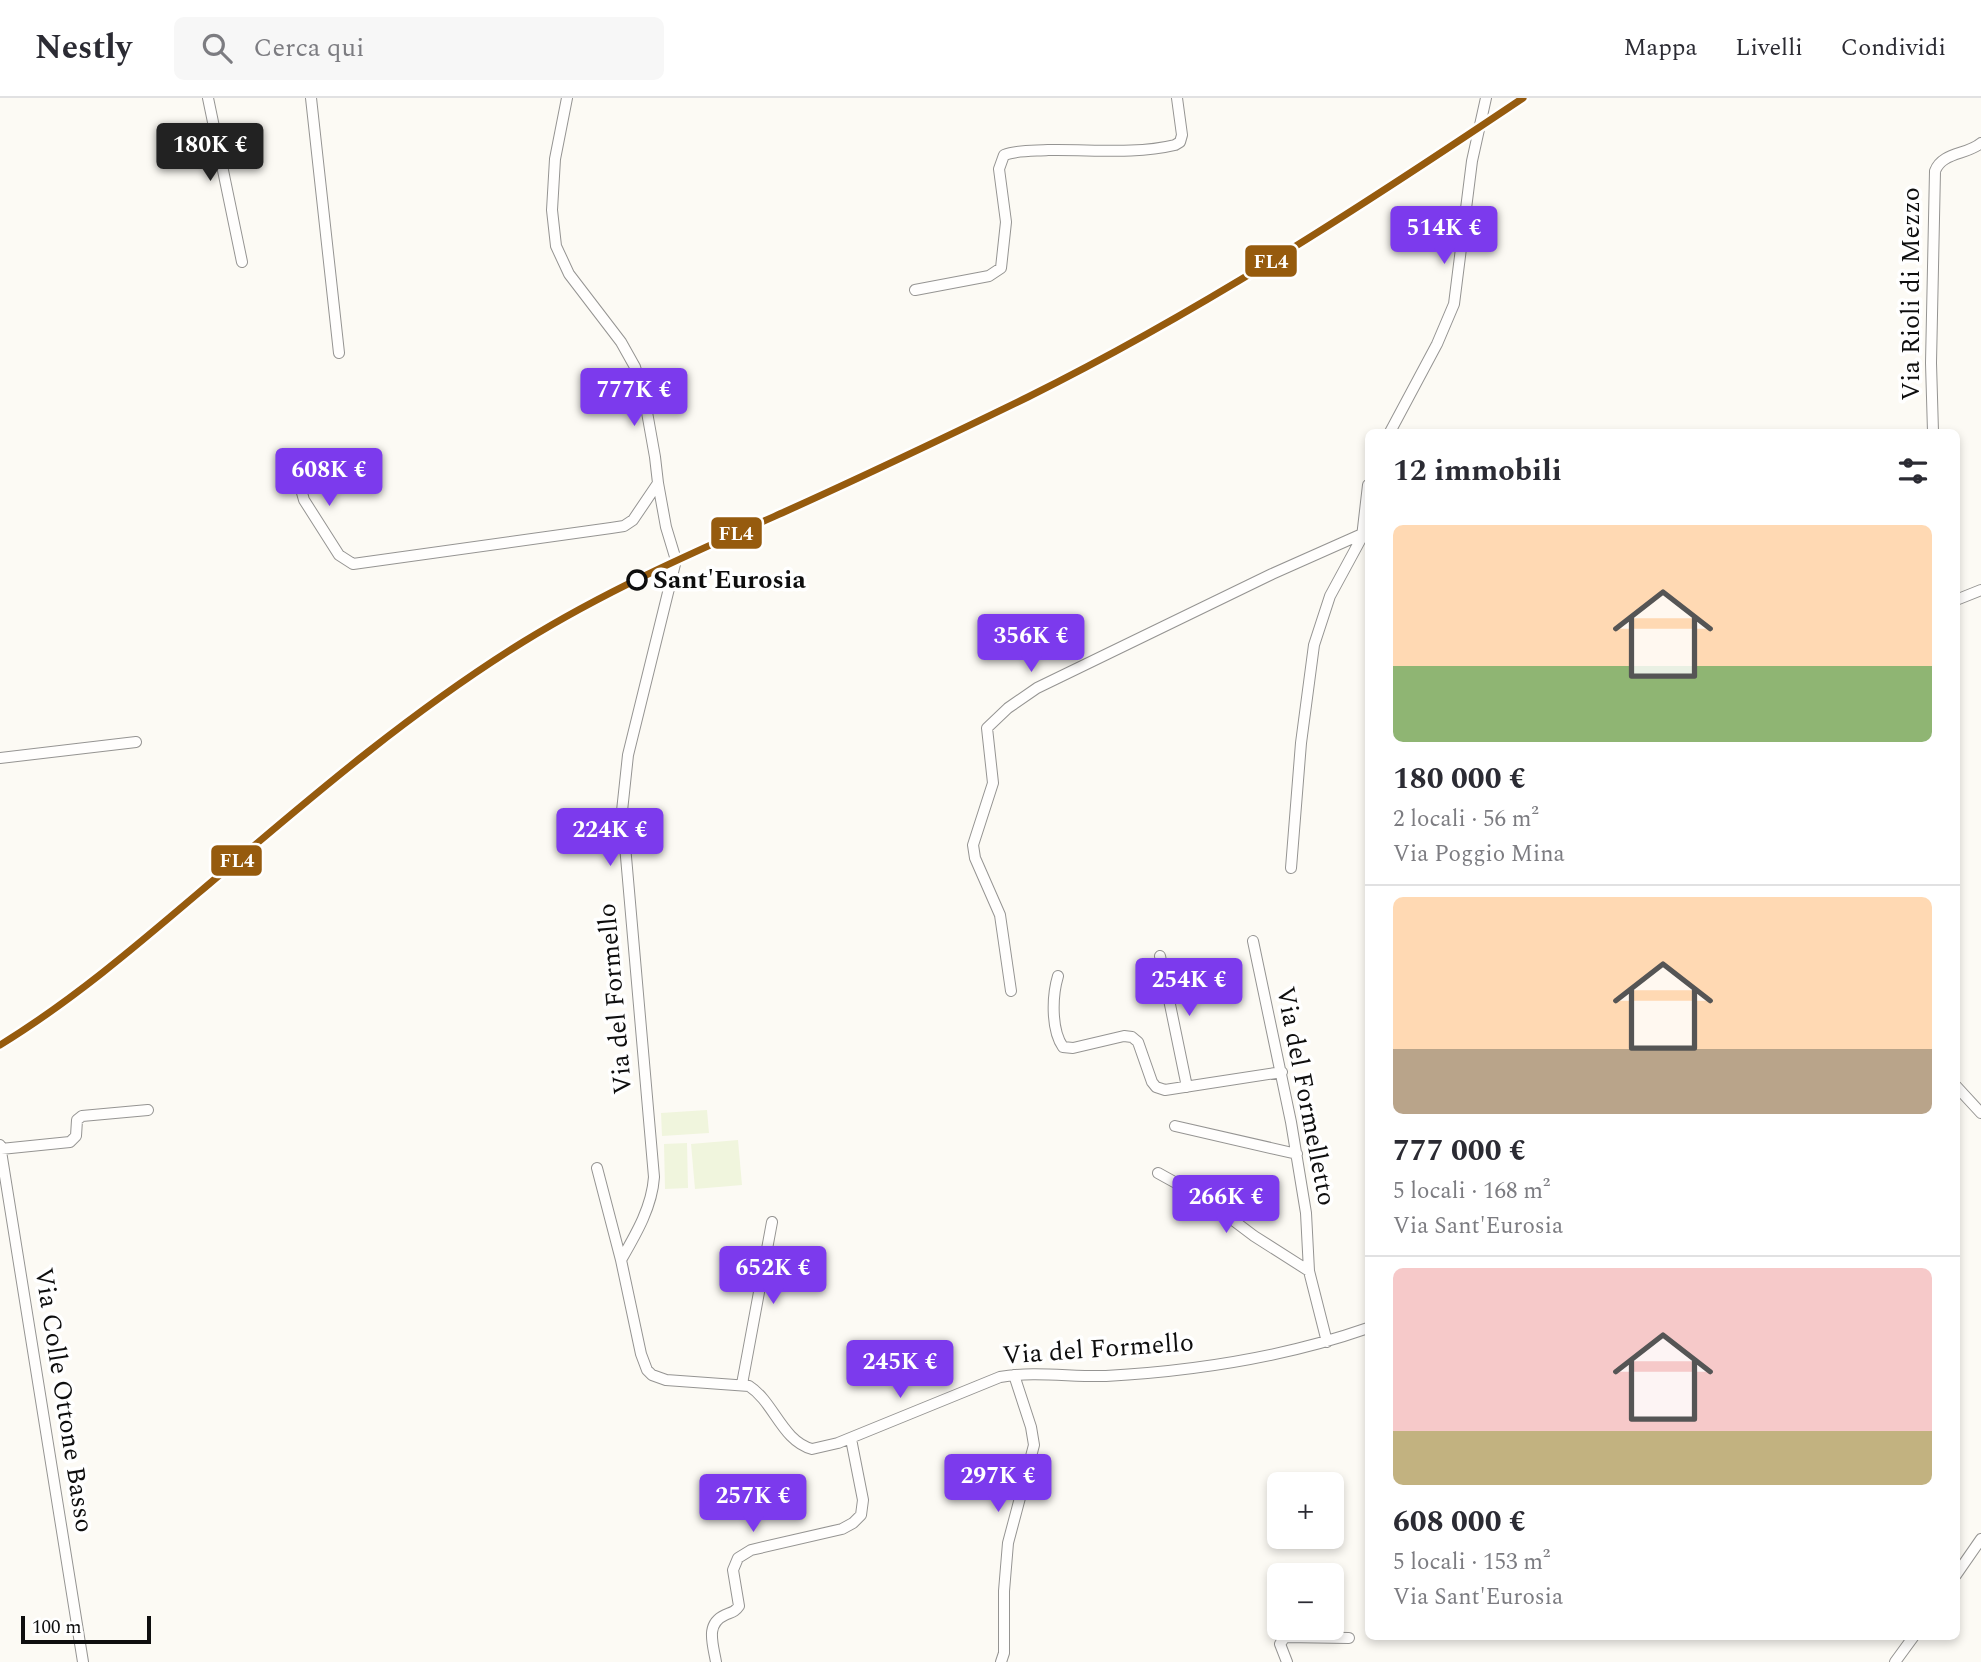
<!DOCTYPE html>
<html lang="it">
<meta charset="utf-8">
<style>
:root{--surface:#fff;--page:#f7f7f7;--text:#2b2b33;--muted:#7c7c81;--line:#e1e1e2;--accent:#7c3aed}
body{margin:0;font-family:Spectral,serif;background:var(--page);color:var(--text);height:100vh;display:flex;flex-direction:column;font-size:26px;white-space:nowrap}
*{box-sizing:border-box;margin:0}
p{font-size:23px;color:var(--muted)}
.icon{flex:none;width:38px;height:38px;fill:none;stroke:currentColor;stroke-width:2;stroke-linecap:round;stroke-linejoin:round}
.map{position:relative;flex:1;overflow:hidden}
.details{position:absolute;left:1365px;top:331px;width:595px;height:1211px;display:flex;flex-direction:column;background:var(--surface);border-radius:10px;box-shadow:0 4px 10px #0003}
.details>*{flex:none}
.fabs{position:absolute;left:1267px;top:1374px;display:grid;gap:14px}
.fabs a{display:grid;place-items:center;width:77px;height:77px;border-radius:10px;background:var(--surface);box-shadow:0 4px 10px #0003;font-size:35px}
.scale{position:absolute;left:21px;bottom:18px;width:130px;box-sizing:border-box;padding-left:7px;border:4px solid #0e0e0e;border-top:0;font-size:19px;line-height:24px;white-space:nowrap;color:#0e0e0e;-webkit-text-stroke:5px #fff;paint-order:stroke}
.price{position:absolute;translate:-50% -60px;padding:0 16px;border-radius:7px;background:var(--accent);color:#fff;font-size:23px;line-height:46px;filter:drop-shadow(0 2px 4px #0008)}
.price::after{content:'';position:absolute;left:50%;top:42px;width:21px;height:16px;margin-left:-10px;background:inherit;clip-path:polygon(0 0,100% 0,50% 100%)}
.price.active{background:#222;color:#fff}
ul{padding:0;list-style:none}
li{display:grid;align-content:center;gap:14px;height:371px;padding:0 28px}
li+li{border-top:2px solid var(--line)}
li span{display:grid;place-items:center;height:217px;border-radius:10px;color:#555}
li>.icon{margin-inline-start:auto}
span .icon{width:126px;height:126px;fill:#fffc;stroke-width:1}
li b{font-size:30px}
h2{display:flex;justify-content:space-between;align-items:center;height:84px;padding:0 28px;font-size:30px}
header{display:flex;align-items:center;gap:42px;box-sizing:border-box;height:98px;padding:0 35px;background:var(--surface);border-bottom:2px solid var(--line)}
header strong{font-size:33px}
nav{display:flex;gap:38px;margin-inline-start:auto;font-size:24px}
.search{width:490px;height:63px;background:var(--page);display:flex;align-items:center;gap:18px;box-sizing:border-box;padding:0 24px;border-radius:10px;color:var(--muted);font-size:26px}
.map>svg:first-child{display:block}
.pitch{fill:#f0f5dd}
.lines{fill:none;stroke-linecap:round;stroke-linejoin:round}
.minor-casing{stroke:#959492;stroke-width:12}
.minor{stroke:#fffefd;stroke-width:10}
.rail-1-casing{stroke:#fff;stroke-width:12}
.rail-1{stroke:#965b0e;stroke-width:7}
.stop-dot{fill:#fff;stroke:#0e0e0e;stroke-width:3.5}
.labels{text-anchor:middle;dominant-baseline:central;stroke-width:7;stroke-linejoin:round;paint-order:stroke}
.street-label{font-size:26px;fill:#0e0e0e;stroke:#fff}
.stop-label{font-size:26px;font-weight:bold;fill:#0e0e0e;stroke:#fff;text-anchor:start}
.line-badge{stroke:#fff;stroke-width:2.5}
.badge-label{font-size:19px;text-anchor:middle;font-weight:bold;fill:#fff}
</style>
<header>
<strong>Nestly</strong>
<div class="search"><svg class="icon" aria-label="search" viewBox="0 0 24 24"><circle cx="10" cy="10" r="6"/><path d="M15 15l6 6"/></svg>Cerca qui</div>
<nav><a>Mappa</a><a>Livelli</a><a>Condividi</a></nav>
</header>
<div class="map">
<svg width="1981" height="1564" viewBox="0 0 1981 1564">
<rect width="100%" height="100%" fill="#fcfaf4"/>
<path class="pitch" d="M707,1012L709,1035L662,1038L661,1015Z
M738,1042L742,1087L695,1091L691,1046Z
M687,1045L688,1090L665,1091L664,1046Z"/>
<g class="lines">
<g class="minor-casing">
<path id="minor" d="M208,0L242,164
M311,0L339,255
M915,192L989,178L1001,170L1006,124L999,71L1004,57C1017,52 1034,53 1048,52C1090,51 1133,57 1175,47L1180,44L1182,37L1177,0
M1390,334L1437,246L1454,206L1472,63L1486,0
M1933,334L1931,265L1935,73C1942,54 1967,57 1981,45
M295,370L304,402L339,457L353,466L611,430L624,428L633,422L658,385L655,359L645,303L635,269L621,244L569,176L556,148L552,112L555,61L567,0
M1956,502L1981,492
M0,660L136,644
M1291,770L1301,645L1314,547L1330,498L1362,439L1368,387
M1253,843L1291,1024L1306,1115L1309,1173L1327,1244
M1160,858L1187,989
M1058,878C1052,898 1051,932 1063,949L1073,950L1124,938L1132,939L1138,944L1152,984L1156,989L1165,992L1282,974
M1011,893L1000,817L975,760L973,747L993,685L987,630L1008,610L1037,590L1272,476L1362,436
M1956,988L1981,1015
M1175,1028L1297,1056
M0,1047L83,1564
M1,1051L70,1044L76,1038L77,1022L82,1018L148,1012
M597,1070L621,1162L641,1256L647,1272L652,1277L666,1282L749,1288C774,1304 782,1343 812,1351L838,1345L1000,1279C1034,1273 1071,1279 1106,1278C1195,1273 1285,1259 1368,1230
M1158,1075L1205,1101L1254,1138L1309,1173
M621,1162C636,1136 652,1109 654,1079L622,713L628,657L676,462L666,429L658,385
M742,1286L772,1124
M1956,1477L1981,1441
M716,1564C713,1546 705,1526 725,1517C732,1514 735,1514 739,1508L733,1472L738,1460L751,1452L842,1431L853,1425L861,1417L863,1402L851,1341
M1001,1564L1004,1555V1493L1008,1445L1034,1347L1031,1329L1014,1277
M1287,1564L1280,1546L1285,1539L1349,1540
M1895,1564L1914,1538"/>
</g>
<use href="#minor" class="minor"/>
<g class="rail-1-casing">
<path id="rail-1" d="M0,947C80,898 150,836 222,775C318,693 415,611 523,544C605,493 694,454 782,415C864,378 946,339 1028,299C1201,213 1362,108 1523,0"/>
</g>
<use href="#rail-1" class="rail-1"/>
</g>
<circle class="stop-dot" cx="637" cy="482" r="9"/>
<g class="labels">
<g class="street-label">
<text transform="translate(1911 196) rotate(-90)">Via Rioli di Mezzo</text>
<text transform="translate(615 901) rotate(-95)">Via del Formello</text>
<text transform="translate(1306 998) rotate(79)">Via del Formelletto</text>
<text transform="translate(1098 1251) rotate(-4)">Via del Formello</text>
<text transform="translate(64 1302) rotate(81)">Via Colle Ottone Basso</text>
</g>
<g class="stop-label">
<text x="653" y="482">Sant'Eurosia</text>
</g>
</g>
<g class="line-badge">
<rect x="1244" y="146" width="54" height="34" rx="7" fill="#965b0e"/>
<rect x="710" y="418" width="53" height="34" rx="7" fill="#965b0e"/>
<rect x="210" y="746" width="53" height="33" rx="7" fill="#965b0e"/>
</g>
<g class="badge-label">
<text x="1271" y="170">FL4</text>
<text x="736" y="442">FL4</text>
<text x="237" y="769">FL4</text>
</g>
</svg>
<div class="fabs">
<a>+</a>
<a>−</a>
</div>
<div class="scale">100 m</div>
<b class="price active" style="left:210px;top:85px">180K €</b>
<b class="price" style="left:1444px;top:168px">514K €</b>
<b class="price" style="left:634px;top:330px">777K €</b>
<b class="price" style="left:329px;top:410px">608K €</b>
<b class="price" style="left:1031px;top:576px">356K €</b>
<b class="price" style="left:610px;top:770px">224K €</b>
<b class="price" style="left:1189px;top:920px">254K €</b>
<b class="price" style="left:1226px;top:1137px">266K €</b>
<b class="price" style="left:773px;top:1208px">652K €</b>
<b class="price" style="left:900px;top:1302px">245K €</b>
<b class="price" style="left:998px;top:1416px">297K €</b>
<b class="price" style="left:753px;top:1436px">257K €</b>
<section class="details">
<h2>12 immobili<svg class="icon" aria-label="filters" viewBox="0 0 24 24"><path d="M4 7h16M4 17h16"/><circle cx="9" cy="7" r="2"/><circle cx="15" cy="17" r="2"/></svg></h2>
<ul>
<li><span style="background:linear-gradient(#ffd9b3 65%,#8fb573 0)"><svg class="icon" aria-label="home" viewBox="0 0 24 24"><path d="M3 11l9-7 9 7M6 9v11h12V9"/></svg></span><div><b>180 000 €</b><p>2 locali · 56 m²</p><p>Via Poggio Mina</p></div></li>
<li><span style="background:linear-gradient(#ffd9b3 70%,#b9a48a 0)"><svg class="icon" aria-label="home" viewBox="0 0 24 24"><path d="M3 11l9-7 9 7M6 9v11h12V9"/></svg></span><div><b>777 000 €</b><p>5 locali · 168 m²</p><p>Via Sant'Eurosia</p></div></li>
<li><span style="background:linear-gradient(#f6c9c9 75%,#c2b280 0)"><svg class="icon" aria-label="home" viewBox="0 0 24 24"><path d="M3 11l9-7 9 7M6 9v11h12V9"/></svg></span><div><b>608 000 €</b><p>5 locali · 153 m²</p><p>Via Sant'Eurosia</p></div></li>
</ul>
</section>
</div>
